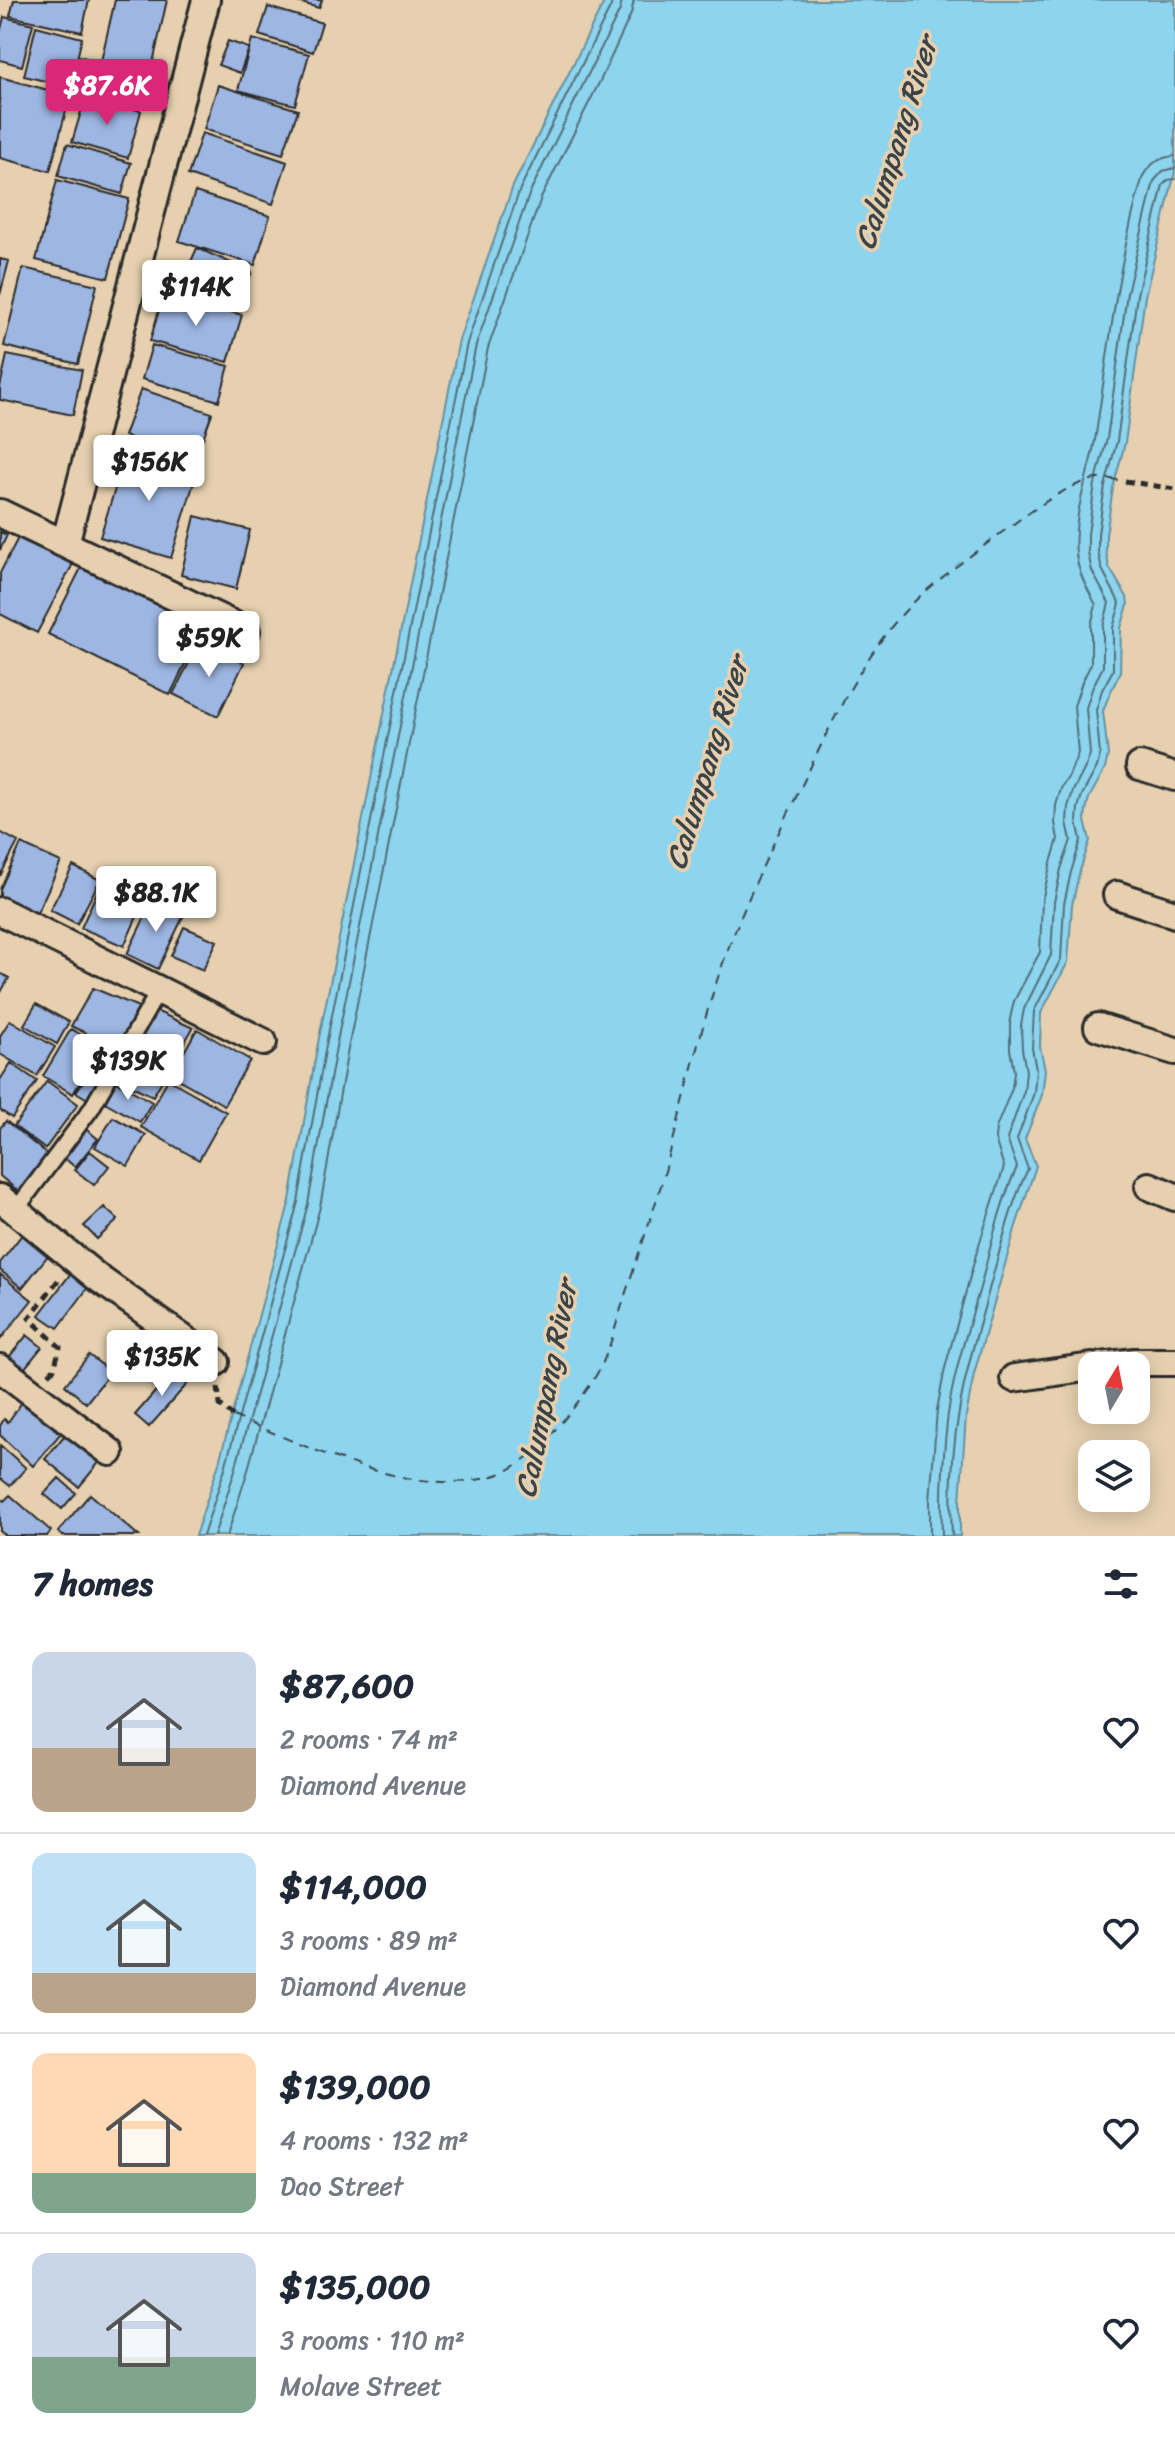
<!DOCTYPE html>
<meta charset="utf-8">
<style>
:root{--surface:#fff;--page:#f2f2f3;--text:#1f2937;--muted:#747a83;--line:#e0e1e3;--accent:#db2777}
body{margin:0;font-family:Sriracha,sans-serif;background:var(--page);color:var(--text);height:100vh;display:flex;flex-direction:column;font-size:30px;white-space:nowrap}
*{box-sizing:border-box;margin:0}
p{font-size:26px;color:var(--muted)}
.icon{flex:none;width:44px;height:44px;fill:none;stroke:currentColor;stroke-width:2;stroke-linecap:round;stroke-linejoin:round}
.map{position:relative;height:1536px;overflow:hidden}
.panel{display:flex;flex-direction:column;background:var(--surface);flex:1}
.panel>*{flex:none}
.needle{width:52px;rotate:10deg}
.fabs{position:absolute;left:1078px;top:1352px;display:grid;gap:16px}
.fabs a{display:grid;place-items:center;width:72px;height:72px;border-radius:16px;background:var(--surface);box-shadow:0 4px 20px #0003;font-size:40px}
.price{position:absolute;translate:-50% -68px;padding:0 18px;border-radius:8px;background:#fff;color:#222;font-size:26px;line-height:52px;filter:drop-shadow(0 2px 4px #0008)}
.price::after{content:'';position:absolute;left:50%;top:48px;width:24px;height:18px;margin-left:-12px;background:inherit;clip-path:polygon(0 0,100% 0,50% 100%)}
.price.on{background:var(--accent);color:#fff}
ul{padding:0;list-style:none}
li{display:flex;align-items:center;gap:24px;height:200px;padding:0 32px}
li+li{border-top:2px solid var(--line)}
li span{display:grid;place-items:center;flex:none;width:224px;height:160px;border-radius:16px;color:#555}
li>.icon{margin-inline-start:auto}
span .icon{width:96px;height:96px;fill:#fffc;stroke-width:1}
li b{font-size:34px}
h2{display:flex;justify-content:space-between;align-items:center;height:96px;padding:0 32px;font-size:34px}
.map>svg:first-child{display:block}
.water{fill:#8dd4ef;stroke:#6690a1;stroke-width:2}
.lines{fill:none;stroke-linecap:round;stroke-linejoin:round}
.shore{stroke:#526f79;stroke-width:2}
.ferry{stroke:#3a4448;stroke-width:2;stroke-dasharray:10 8;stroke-linecap:butt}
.building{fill:#9db6e2;stroke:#2b2b2b;stroke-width:2}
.service-casing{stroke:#2b2b2b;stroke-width:20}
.minor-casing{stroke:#2b2b2b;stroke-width:32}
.path{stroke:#2b2b2b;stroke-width:5;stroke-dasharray:8 6;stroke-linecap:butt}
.service{stroke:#e6d0af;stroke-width:14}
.minor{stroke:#e6d0af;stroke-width:26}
.labels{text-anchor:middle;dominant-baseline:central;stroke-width:7;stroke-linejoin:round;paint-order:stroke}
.water-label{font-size:30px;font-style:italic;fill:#3a4448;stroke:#e6d0af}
</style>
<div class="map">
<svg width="1175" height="1536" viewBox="0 0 1175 1536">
<rect width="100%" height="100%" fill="#e6d0af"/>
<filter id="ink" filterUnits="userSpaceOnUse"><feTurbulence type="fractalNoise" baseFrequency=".0125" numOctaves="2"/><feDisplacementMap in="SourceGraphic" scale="16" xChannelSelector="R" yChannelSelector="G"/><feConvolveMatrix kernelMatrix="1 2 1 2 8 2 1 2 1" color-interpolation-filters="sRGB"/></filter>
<g filter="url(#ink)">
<path class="water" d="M605,0H1175V172L1145,296L1125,443L1113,488L1106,535V551L1109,567L1127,597L1128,605L1121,628L1120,673L1110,693L1103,711L1108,755L1105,769L1089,798L1086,810L1085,821L1090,840L1079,874L1072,905L1068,962L1041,1013L1040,1047L1045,1070L1042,1095L1025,1139L1036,1166L1015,1229L974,1374L966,1416L960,1502V1536H195L218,1466L290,1200L318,1043L459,340L513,186Z"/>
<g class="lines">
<path class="shore" d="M203,1536L225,1468L298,1202L326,1045L467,343L520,189L611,6L612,0
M214,1536L235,1470L308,1204L336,1047L476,345L530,192L620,10L622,0
M227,1536L247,1473L320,1207L348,1049L488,348L541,198L601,79L631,14L634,0
M930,1536V1501L937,1410L945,1368L977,1251L1004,1167L995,1139L996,1128L1012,1088L1014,1072L1010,1049V1019L1014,1001L1040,952L1042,901L1050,866L1058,839L1055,823L1056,805L1062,786L1069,776L1078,753L1074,706L1082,682L1091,664V625L1096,605C1087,588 1078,573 1076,554C1072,513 1090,474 1096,434C1109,347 1118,260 1143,176C1150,163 1160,157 1175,156
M942,1536C941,1496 943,1454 948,1414C954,1370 969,1327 981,1284C991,1245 1000,1204 1017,1167L1007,1139L1024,1091L1026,1071L1022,1049L1021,1025L1024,1009L1051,955L1054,902L1061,869L1071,840L1067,822L1068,807L1073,791L1087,764L1090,754L1086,708L1093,686L1103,667V627L1109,603L1092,571L1088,553V534L1095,484L1107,439L1127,293L1154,181L1163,171L1175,168
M952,1536C950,1496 952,1452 959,1412C965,1370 979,1328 990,1286C1001,1247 1010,1206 1028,1169L1017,1139L1034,1093L1036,1070L1032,1048L1034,1011L1061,959L1064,904L1071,872L1081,840L1077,821L1078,808L1082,795L1097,767L1100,755L1096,710L1102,690L1113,670V628L1120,604L1102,569L1098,552V534L1105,486L1117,441L1137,295L1163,185L1168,180L1175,179"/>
<path class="ferry" d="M233,1416C309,1447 420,1504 502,1473C534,1461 589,1394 603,1362C614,1337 620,1309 629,1283C640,1249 652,1216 662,1182C684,1104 700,1024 728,949C750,892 776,837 803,783C831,724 866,648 914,602C939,578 969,557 997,536C1020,519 1060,489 1087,481C1099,477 1112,479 1125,481"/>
</g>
<path class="building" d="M14,0H89L82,32L10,16Z
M115,0H167L151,72L101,61Z
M291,0H322L319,8Z
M268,7L322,23L313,52L259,35Z
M4,17L33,24L22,66L0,60V33Z
M36,26L82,38L70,87L24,76Z
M252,39L309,54L295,105L238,90Z
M228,41L249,48L240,73L218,65Z
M79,56L120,67L112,98L71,87Z
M0,77L70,96L50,171L0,158Z
M218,85L298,110L283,154L204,129Z
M86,95L141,111L128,158L72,142Z
M202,133L287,162L273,204L188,175Z
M67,144L131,163L122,194L58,176Z
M57,180L129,199L108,278L36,260Z
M195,192L270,216L255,265L179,241Z
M197,248L252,272L236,309L181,284Z
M0,259L9,261L0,295Z
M23,268L97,285L78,364L4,346Z
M164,293L242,315L228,362L150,341Z
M152,345L229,366L219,401L142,379Z
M7,355L82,370L73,415L0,400V387Z
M141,389L212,413L195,461L124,436Z
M128,447L198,469L171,558L100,537Z
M195,516L250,530L236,589L181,575Z
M22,530L76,558L37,633L0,614V573Z
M0,532L7,535L0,550Z
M83,564L205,624L170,695L48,634Z
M200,641L244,663L218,716L173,694Z
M0,832L18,842L0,876Z
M21,844L61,862L37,913L0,896V889Z
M73,866L100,880L77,924L50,910Z
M97,892L140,910L124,946L81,928Z
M153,900L184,915L158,969L127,954Z
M184,927L217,941L203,970L171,956Z
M0,973L9,978L0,994Z
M93,988L141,1008L118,1049L71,1026Z
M36,1004L69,1022L57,1044L24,1025Z
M156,1011L193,1028L153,1096L115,1078Z
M10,1020L55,1047L37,1076L0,1054V1036Z
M71,1029L101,1046L73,1094L43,1076Z
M197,1029L250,1060L224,1105L171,1075Z
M11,1063L37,1081L12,1118L0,1110V1080Z
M91,1069L106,1078L91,1101L76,1092Z
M168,1079L226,1112L199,1160L141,1127Z
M47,1081L78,1104L45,1149L14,1126Z
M115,1081L152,1102L140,1122L103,1101Z
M113,1117L146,1135L128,1166L95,1147Z
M6,1121L48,1155L18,1191L0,1176V1128Z
M85,1128L98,1139L75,1167L62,1156Z
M90,1151L109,1166L94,1185L75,1170Z
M104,1207L118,1220L97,1239L84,1226Z
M24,1232L50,1253L22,1288L0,1270V1263Z
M72,1272L90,1285L58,1328L39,1315Z
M0,1274L32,1300L0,1340Z
M27,1335L42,1347L24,1369L9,1357Z
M89,1355L111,1372L86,1403L65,1385Z
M175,1369L189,1382L149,1427L135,1415Z
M22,1402L61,1433L33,1466L0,1435V1426L4,1419L8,1422Z
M68,1431L102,1459L79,1487L45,1459Z
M0,1445L26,1468L10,1486L0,1478Z
M59,1478L76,1493L62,1509L44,1494Z
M90,1494L139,1536H63L58,1532Z
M10,1495L51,1531L47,1536H6L0,1531V1498L4,1501Z"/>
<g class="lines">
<g class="service-casing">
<path id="service" d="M15,1211L91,1109L159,990"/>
</g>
<g class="minor-casing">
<path id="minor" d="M0,513L246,631
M65,544L206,0
M1140,766L1175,777
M1117,895L1175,914
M0,911L263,1042
M1098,1027L1175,1051
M1149,1186L1175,1197
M0,1198L98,1278L216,1362
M1102,1366L1135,1362H1175
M0,1368L110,1452
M1014,1378L1092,1367"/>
</g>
<path class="path" d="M1125,481L1175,489
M49,1374L54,1369L60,1347L29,1318L59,1279
M218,1387L220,1405L233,1416"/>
<use href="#service" class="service"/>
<use href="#minor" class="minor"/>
</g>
</g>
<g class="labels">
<g class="water-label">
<text transform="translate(896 143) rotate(-73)">Calumpang River</text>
<text transform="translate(707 763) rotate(-73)">Calumpang River</text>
<text transform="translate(546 1389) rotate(-79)">Calumpang River</text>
</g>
</g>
</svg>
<div class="fabs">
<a><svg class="needle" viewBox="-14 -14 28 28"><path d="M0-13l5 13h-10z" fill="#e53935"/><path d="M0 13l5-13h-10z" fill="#747a83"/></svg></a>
<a><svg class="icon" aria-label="layers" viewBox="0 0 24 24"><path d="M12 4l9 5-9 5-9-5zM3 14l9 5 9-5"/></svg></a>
</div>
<b class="price on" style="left:107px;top:127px">$87.6K</b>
<b class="price" style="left:196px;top:328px">$114K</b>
<b class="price" style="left:149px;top:503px">$156K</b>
<b class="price" style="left:209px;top:679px">$59K</b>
<b class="price" style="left:156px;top:934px">$88.1K</b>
<b class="price" style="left:128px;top:1102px">$139K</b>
<b class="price" style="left:162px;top:1398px">$135K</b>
</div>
<section class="panel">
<h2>7 homes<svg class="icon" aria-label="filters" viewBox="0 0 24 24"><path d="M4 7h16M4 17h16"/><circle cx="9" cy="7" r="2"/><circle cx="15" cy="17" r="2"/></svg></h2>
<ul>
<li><span style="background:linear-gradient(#c9d6e8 60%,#b9a48a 0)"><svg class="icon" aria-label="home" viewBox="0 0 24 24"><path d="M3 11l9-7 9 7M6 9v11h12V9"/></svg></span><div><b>$87,600</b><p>2 rooms · 74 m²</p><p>Diamond Avenue</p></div><svg class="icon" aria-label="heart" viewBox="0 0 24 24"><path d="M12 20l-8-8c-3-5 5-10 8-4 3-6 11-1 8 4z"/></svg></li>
<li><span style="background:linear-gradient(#bfe0f5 75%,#b9a48a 0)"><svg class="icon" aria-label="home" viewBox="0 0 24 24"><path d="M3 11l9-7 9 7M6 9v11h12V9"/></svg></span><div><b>$114,000</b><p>3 rooms · 89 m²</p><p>Diamond Avenue</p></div><svg class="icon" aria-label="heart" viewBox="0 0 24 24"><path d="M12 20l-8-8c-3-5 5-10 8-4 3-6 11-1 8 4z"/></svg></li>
<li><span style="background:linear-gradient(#ffd9b3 75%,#7fa58c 0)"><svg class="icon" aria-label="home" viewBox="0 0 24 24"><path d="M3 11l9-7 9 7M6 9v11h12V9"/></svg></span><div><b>$139,000</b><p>4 rooms · 132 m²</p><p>Dao Street</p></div><svg class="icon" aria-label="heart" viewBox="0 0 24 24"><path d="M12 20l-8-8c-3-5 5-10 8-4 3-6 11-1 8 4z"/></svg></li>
<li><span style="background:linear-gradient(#c9d6e8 65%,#7fa58c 0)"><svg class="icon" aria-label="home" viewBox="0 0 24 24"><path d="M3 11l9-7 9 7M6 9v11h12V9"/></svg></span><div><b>$135,000</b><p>3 rooms · 110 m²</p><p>Molave Street</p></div><svg class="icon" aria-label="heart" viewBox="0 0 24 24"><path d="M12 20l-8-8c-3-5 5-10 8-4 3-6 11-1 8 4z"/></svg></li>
</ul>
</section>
